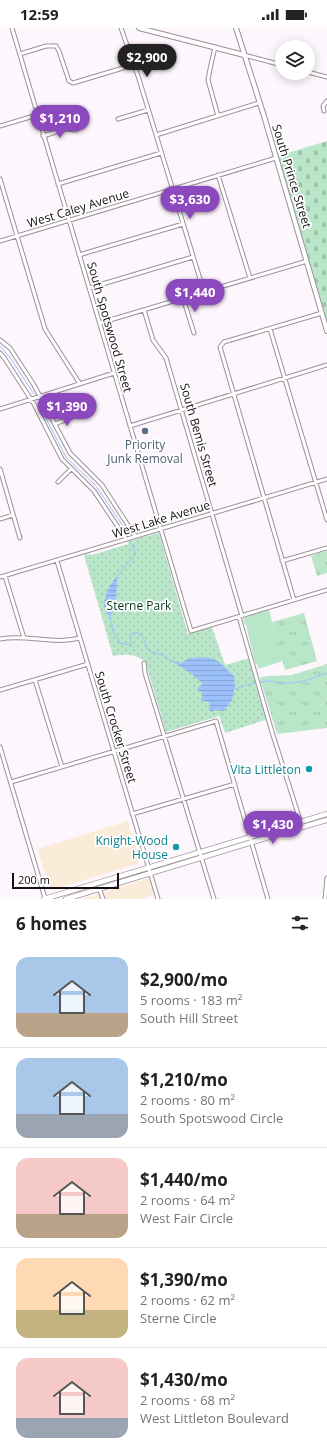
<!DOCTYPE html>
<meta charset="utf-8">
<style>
:root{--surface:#fff;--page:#f6f6f6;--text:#222;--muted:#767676;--line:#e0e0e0;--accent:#8c49bd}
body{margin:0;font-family:"Open Sans",sans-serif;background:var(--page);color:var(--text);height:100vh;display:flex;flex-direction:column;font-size:15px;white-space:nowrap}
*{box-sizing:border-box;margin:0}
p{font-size:13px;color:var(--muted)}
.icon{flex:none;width:22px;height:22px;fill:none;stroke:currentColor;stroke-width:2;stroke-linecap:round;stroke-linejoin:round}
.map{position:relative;height:871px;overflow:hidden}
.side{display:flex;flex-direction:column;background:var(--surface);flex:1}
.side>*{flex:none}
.fabs{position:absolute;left:275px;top:12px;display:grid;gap:8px}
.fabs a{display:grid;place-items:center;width:40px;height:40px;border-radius:50%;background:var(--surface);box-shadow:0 2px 10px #0003;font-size:20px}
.scale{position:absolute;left:12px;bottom:10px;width:107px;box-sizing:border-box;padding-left:4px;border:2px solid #130f13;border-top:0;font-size:11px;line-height:14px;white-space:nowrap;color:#130f13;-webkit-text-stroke:3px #fff;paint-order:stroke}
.price{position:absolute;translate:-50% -34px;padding:0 9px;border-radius:14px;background:var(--accent);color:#fff;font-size:13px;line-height:26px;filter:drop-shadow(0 1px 2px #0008)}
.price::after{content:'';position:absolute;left:50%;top:24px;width:12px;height:9px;margin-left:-6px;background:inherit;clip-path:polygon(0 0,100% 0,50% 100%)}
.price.current{background:#222;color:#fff}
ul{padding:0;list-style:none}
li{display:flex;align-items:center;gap:12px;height:100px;padding:0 16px}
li+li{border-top:1px solid var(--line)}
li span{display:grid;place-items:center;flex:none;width:112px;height:80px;border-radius:12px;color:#555}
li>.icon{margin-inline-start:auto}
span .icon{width:48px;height:48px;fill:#fffc;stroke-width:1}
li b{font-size:17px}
h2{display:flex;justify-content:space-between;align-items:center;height:48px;padding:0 16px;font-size:17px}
.status{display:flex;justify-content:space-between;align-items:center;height:28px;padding:0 20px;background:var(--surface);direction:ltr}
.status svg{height:11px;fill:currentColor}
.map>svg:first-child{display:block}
.commercial{fill:#fbecd9}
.grass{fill:url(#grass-tufts)}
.cemetery{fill:url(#cemetery-stones)}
.park{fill:url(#park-dots)}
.garden{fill:#b9e6c9}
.water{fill:url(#water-rules)}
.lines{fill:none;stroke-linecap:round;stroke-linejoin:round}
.stream{stroke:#9cc1fa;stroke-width:1}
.minor-casing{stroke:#9b909a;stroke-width:5}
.tertiary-casing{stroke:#9b909a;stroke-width:6}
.secondary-casing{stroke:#9b909a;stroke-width:6}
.minor{stroke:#fff;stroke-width:3}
.tertiary{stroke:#fff;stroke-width:4}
.secondary{stroke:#fff;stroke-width:4.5}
.service-dot{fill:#5c6f8a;stroke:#fff;stroke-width:1.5}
.culture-dot{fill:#0f9aa8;stroke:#fff;stroke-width:1.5}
.labels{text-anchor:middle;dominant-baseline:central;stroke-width:3.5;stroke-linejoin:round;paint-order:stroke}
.street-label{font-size:12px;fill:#130f13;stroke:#fff}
.service-label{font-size:12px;fill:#4e5e75;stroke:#fff}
.park-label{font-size:12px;fill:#00361d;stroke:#fff}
.culture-label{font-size:12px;fill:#0d838f;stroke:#fff;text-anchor:end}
</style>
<div class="status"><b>12:59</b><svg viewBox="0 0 49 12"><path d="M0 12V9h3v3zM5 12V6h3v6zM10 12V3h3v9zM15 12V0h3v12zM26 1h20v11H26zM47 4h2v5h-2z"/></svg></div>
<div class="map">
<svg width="327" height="871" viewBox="0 0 327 871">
<defs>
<pattern id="grass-tufts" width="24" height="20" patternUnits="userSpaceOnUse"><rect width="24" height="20" fill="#b9e6c9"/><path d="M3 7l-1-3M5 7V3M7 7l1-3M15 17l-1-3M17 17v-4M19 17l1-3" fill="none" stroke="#9ec4ac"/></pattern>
<pattern id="cemetery-stones" width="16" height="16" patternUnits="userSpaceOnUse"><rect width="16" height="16" fill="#b9e6c9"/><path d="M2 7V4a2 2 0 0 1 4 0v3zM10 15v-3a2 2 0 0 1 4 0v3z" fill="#9ec4ac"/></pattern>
<pattern id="park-dots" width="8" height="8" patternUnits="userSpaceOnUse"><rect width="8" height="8" fill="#b9e6c9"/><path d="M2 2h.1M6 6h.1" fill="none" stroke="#9ec4ac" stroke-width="1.8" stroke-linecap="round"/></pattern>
<pattern id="water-rules" width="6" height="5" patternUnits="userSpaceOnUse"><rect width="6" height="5" fill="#9cc1fa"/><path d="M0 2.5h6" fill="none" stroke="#86a5d5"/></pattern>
</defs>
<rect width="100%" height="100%" fill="#fef6fd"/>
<path class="commercial" d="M128,793L140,835L51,862L37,821Z
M149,850L154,867L142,871H83Z"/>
<path class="grass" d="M327,523V545L317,548L311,528Z
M304,585L317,633L285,642L272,594Z
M327,636V700L277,706L260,651L261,649L269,648L292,647Z"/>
<path class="cemetery" d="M327,113V292L278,128Z"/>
<path class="park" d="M159,505L188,606L212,599L225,637L250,630L268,691L225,705L219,688L166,704L145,633C133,626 128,626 113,628L84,527L89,526L92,527L128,516L129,513Z"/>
<path class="garden" d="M269,582L283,633L258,641L257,636L255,635L246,597L244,595L243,592L247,588Z"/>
<path class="water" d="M117,548C117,557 117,582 110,588C97,580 109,556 117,548Z
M199,629L210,630L218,633L234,648L235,658L232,672L224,683L215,682L211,684L209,680L210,675L201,672L203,665L197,662L198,659L201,658L202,655L192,646L170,632L181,635L188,631Z"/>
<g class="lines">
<path class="stream" d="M0,318L11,331L34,366
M38,375L66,429L96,458L127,504
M117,548L136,526L132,516
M110,588L113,603L120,615L132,617C131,613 127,607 134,604C146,605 143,617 150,624L162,627L170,632
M260,654C271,651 279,656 289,655C302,655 315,649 327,645
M235,661L254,655"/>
<g class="minor-casing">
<path id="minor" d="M12,0L191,603L327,562
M121,0L139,51L204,264
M215,19L210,41L208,52L218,88
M20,26L46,18H56L59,23L69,53L73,55L133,37
M244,27L282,37
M308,44L327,49
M324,83L323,78L327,73
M118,91L148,82
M0,98L37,87
M156,107L259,75
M43,108L66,101L76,102
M218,147L250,250
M0,151L45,301L80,356
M58,156L161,125
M0,213L276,130
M79,227L183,196
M89,260L193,229
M183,270L194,305
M144,282L153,312L166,330L242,588
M100,295L307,233
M270,301L327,492
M0,312L10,320L34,357L70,425L102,457L135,508
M0,325L5,331L34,376L62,431L94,463L126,511
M0,381L114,345
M55,396L75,388
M130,398L327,337
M0,441L20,510
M58,454L71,441
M0,491L13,487
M57,533L158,871
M282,533L327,520
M5,548L24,610
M0,549L327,451
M294,572L220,319L224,314L322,285
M239,589L272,704L301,795
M0,611C27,606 53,617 80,610
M144,635L145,645L214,871
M35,652L62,739
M0,662L88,636
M0,719L45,870
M11,754L216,693L268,871
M132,786L235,756
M99,860L103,871
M325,871L327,850"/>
</g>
<g class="tertiary-casing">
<path id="tertiary" d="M139,0L244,27
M236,0L264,88L327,303"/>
</g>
<g class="secondary-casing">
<path id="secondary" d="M44,871L327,786
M66,871L282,805L327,792"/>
</g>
<use href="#minor" class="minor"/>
<use href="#tertiary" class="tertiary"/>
<use href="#secondary" class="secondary"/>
</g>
<circle class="service-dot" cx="145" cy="403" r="4"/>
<g class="culture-dot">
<circle cx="309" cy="741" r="4"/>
<circle cx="176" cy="819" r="4"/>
</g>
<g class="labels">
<g class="street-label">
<text transform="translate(292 148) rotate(73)">South Prince Street</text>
<text transform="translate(78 180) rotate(-17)">West Caley Avenue</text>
<text transform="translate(110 299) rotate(74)">South Spotswood Street</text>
<text transform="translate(199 407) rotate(74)">South Bemis Street</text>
<text transform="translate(161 491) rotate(-17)">West Lake Avenue</text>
<text transform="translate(116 699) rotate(73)">South Crocker Street</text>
</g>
<g class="service-label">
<text x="145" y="416">Priority<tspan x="145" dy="14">Junk Removal</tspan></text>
</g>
<g class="park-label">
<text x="139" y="577">Sterne Park</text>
</g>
<g class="culture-label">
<text x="301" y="741">Vita Littleton</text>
<text x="168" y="812">Knight-Wood<tspan x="168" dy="14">House</tspan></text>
</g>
</g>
</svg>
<div class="fabs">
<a><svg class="icon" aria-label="layers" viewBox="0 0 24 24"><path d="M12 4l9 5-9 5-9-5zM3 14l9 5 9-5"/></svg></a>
</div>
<div class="scale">200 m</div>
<b class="price current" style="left:147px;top:50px">$2,900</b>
<b class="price" style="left:60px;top:111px">$1,210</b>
<b class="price" style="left:190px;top:192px">$3,630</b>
<b class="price" style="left:195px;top:285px">$1,440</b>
<b class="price" style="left:67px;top:399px">$1,390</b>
<b class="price" style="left:273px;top:817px">$1,430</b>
</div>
<section class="side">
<h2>6 homes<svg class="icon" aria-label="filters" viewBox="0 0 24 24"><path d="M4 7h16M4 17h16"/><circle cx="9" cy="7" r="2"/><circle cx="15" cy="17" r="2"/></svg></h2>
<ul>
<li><span style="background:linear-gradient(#a9c7e8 70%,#b9a48a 0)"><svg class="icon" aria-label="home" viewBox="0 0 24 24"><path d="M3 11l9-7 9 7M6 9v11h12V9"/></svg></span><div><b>$2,900/mo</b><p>5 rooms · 183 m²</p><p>South Hill Street</p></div></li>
<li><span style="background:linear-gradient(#a9c7e8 70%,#9aa5b1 0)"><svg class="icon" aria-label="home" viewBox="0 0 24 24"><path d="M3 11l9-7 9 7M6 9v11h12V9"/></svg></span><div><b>$1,210/mo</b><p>2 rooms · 80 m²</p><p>South Spotswood Circle</p></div></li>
<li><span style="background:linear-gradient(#f6c9c9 70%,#b9a48a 0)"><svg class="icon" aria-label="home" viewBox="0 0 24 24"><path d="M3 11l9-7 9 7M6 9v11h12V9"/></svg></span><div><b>$1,440/mo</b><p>2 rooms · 64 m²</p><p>West Fair Circle</p></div></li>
<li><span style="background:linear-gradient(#ffd9b3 65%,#c2b280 0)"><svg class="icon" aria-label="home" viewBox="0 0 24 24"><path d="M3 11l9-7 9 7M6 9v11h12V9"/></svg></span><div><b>$1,390/mo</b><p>2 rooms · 62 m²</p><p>Sterne Circle</p></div></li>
<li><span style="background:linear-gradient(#f6c9c9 75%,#9aa5b1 0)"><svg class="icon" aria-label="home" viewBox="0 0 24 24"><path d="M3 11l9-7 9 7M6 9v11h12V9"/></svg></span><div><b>$1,430/mo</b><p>2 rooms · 68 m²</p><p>West Littleton Boulevard</p></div></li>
</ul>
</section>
